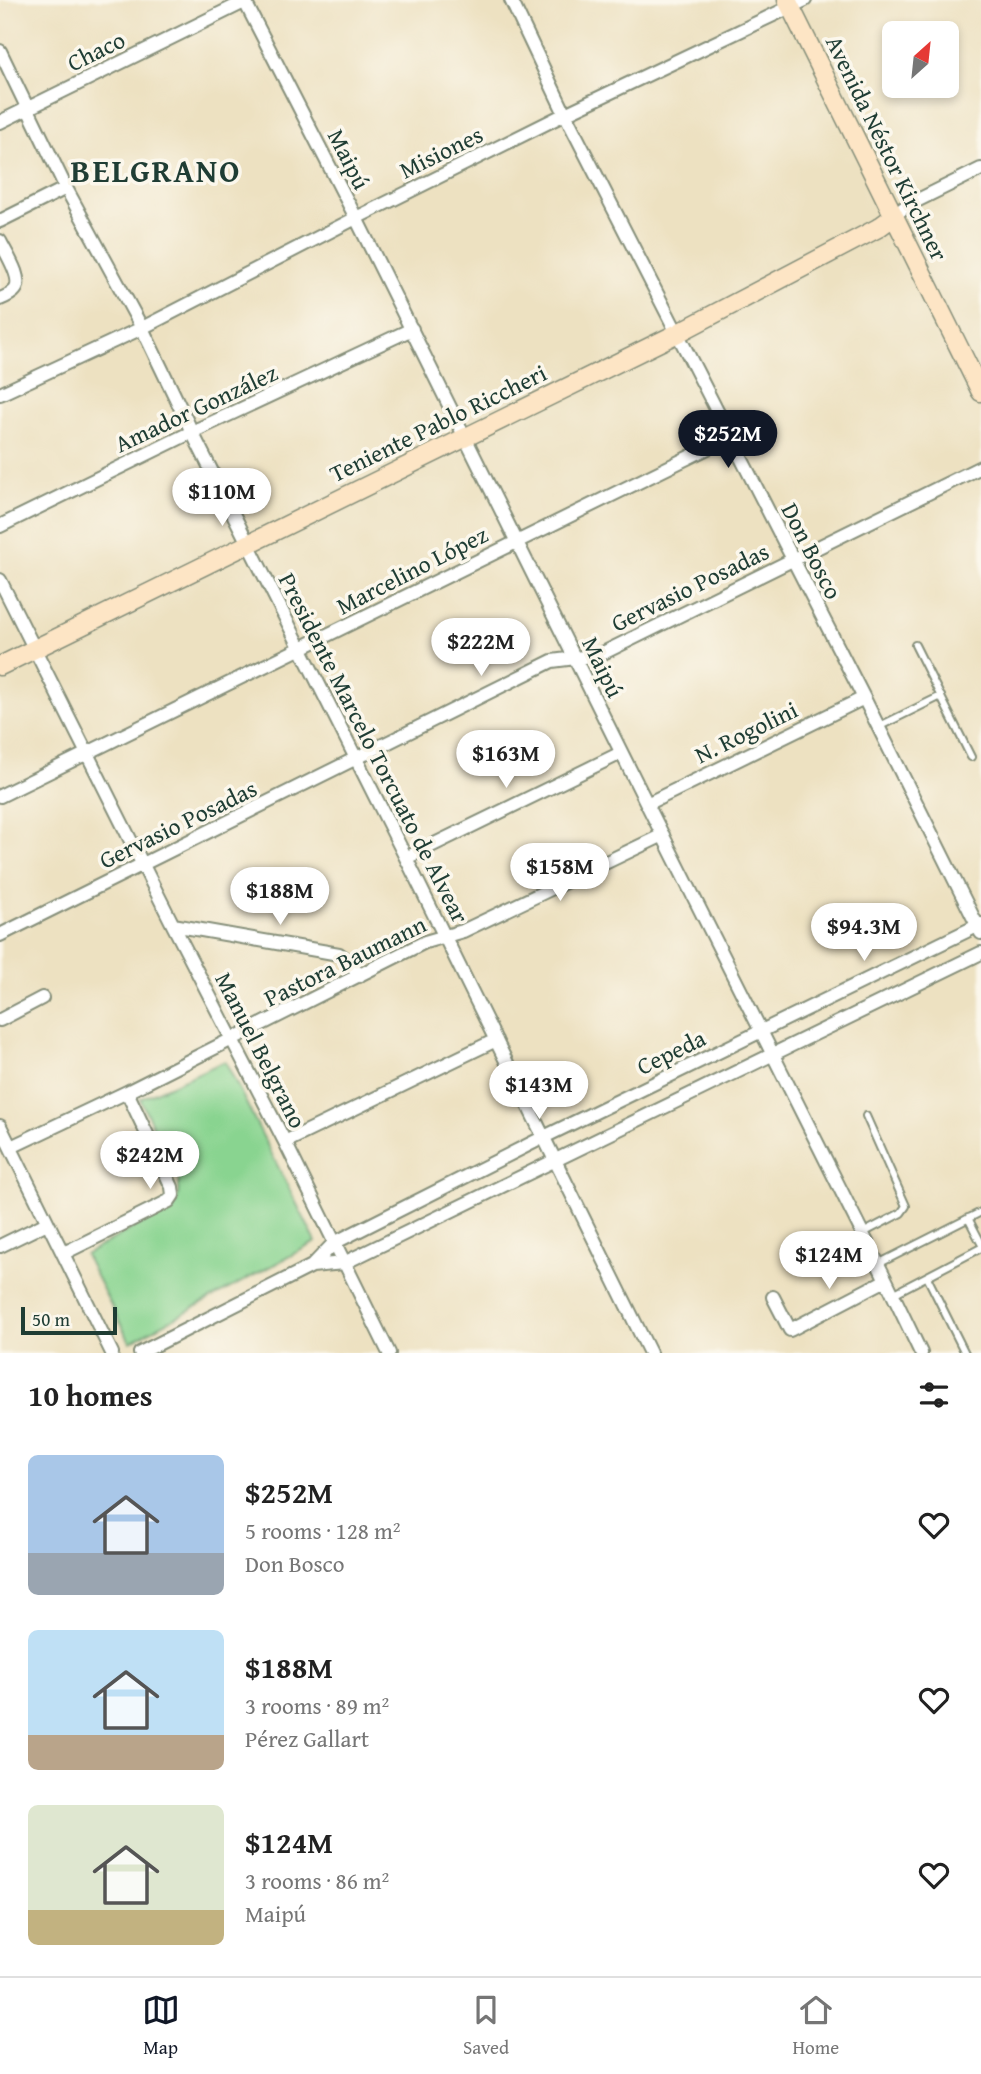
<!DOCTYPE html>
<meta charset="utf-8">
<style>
:root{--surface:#fff;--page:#f2f2f2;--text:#222;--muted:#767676;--line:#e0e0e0;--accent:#111827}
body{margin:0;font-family:"Gentium Book Plus",serif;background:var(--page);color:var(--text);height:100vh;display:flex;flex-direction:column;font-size:26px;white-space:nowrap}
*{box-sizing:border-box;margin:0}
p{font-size:23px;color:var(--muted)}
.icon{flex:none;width:38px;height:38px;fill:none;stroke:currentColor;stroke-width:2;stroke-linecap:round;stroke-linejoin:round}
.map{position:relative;height:1353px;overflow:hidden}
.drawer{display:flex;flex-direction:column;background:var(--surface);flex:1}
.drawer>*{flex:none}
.needle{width:46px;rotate:27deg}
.tools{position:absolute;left:882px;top:21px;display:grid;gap:14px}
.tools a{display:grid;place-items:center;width:77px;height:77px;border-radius:10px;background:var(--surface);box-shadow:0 4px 10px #0003;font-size:35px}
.scale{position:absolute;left:21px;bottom:18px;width:96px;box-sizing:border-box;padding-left:7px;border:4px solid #1f3d34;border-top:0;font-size:19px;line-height:24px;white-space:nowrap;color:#1f3d34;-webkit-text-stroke:5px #fbf7ec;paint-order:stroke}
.price{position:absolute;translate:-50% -60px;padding:0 16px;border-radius:24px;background:#fff;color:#222;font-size:23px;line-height:46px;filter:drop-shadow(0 2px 4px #0008)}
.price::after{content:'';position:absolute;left:50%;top:42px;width:21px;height:16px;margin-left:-10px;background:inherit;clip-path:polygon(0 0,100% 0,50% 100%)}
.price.on{background:var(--accent);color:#fff}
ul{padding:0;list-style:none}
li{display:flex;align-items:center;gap:21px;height:175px;padding:0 28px}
li span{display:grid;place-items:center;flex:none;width:196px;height:140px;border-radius:10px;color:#555}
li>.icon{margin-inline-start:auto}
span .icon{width:84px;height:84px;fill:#fffc;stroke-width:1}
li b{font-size:30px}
h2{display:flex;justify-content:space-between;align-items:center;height:84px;padding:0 28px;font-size:30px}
.dock{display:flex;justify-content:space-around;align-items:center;height:98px;border-top:2px solid var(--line);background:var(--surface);font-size:19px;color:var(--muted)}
.dock a{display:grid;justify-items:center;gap:4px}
.dock .on{color:var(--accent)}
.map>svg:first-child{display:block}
.park{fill:#89d490;stroke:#548862;stroke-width:2}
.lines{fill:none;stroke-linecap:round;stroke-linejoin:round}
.lane-casing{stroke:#868f7a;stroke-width:10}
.street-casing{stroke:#868f7a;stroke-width:16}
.secondary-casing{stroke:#868f7a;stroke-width:21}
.lane{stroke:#fff;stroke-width:6}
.street{stroke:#fff;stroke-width:12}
.secondary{stroke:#fde5c5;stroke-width:18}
.labels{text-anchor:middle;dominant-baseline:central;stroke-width:7;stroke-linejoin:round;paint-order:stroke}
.street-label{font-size:24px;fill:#1f3d34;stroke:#fbf7ec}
.district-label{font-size:32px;font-weight:bold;letter-spacing:2px;fill:#1f3d34;stroke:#fbf7ec}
</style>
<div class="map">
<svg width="981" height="1353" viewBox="0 0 981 1353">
<rect width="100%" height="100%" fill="#fbf7ec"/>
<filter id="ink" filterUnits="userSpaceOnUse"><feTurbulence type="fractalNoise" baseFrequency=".0143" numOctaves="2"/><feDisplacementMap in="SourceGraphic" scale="14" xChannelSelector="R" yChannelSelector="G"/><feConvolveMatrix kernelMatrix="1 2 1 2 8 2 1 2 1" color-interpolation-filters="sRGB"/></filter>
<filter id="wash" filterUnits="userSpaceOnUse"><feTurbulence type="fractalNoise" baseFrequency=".00686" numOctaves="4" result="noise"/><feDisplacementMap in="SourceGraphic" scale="28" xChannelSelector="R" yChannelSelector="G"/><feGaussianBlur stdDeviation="1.57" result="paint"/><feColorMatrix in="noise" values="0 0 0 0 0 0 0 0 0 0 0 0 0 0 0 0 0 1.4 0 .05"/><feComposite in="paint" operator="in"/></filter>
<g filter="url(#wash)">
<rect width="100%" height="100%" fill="#ede1c1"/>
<path class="park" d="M225,1061L316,1242L130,1342L85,1255L176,1204L179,1193V1180L140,1099Z"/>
</g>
<g filter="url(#ink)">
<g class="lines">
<g class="lane-casing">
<path id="lane" d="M915,645L971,757
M878,727L941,696
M968,1218L981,1243
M863,1233L901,1213L906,1206L866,1116
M878,1264L981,1212
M927,1277L965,1353
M893,1294L981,1248"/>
</g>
<g class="street-casing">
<path id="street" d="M244,0L356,218L647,804L886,1280L921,1353
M511,0L565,114L864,698L981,933
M0,51L66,188L142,328L192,432L406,858L650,1353
M0,122L248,0
M893,217L906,206L981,169
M0,221L66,188
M0,241C5,252 24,279 15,290C12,294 5,297 0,299
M0,394L142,328L356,218L565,114L805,0
M0,526L192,432L412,329
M0,580L173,925L285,1142L389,1353
M0,796L730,437
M647,804L864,698
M406,858L621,753
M173,925L339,954L351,963L359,976
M0,935L552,661L599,655L981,467
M0,1020L42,998
M0,1126L112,1353
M285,1142L496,1040
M11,1147L127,1092L425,942L463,931L663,835
M0,1246L47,1223
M64,1253L169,1201L173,1195L172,1187L127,1092
M312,1266L344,1263L981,953
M773,1297L790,1330L886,1280
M140,1353L312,1266L334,1243L544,1137L981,924"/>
</g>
<g class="secondary-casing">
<path id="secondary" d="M787,0L981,392
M0,666L678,333L878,228L893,217"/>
</g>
<use href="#lane" class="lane"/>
<use href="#street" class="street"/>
<use href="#secondary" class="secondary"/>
</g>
</g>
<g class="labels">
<g class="street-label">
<text transform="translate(96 51) rotate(-26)">Chaco</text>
<text transform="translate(887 148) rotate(64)">Avenida Néstor Kirchner</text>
<text transform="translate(441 152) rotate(-26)">Misiones</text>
<text transform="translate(349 159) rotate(63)">Maipú</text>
<text transform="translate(196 408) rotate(-25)">Amador González</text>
<text transform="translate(438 423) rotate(-26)">Teniente Pablo Riccheri</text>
<text transform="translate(812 551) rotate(63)">Don Bosco</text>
<text transform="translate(412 570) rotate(-27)">Marcelino López</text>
<text transform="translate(690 587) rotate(-26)">Gervasio Posadas</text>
<text transform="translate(603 667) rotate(64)">Maipú</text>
<text transform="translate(746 732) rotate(-26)">N. Rogolini</text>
<text transform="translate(374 748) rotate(63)">Presidente Marcelo Torcuato de Alvear</text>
<text transform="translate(178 824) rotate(-26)">Gervasio Posadas</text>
<text transform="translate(345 961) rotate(-26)">Pastora Baumann</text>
<text transform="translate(261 1050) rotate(63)">Manuel Belgrano</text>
<text transform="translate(671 1052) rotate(-26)">Cepeda</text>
</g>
<g class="district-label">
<text x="156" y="170">BELGRANO</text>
</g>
</g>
</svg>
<div class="tools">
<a><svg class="needle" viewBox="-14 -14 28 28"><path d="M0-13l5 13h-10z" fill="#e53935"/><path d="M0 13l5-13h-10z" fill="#767676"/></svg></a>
</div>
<div class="scale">50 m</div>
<b class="price on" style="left:728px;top:470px">$252M</b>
<b class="price" style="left:222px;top:528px">$110M</b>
<b class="price" style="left:481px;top:678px">$222M</b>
<b class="price" style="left:506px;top:790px">$163M</b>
<b class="price" style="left:560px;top:903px">$158M</b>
<b class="price" style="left:280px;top:927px">$188M</b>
<b class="price" style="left:864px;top:963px">$94.3M</b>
<b class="price" style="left:539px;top:1121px">$143M</b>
<b class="price" style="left:150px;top:1191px">$242M</b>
<b class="price" style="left:829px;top:1291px">$124M</b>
</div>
<section class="drawer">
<h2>10 homes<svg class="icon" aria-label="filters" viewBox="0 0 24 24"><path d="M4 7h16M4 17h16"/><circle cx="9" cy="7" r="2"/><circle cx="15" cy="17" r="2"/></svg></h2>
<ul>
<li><span style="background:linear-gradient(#a9c7e8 70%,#9aa5b1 0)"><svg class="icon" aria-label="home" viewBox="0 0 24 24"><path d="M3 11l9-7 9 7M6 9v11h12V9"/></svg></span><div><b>$252M</b><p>5 rooms · 128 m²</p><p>Don Bosco</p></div><svg class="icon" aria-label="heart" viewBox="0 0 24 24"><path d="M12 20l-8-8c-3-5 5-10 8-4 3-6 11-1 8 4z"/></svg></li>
<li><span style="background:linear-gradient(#bfe0f5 75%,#b9a48a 0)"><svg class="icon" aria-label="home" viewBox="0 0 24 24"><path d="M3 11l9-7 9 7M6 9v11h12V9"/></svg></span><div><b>$188M</b><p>3 rooms · 89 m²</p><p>Pérez Gallart</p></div><svg class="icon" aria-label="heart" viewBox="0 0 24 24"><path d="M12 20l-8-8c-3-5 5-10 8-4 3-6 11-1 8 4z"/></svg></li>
<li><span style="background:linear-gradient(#dfe7d0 75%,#c2b280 0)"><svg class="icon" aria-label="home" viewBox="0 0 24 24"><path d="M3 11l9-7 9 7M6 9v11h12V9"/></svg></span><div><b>$124M</b><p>3 rooms · 86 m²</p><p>Maipú</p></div><svg class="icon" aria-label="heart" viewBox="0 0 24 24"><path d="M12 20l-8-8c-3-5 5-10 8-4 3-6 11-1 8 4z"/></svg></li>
</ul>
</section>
<nav class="dock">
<a class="on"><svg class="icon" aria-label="map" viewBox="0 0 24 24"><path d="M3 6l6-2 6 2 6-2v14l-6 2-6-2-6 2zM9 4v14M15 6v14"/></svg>Map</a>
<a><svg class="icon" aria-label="saved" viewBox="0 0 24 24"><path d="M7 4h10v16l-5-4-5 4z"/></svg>Saved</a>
<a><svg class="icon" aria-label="home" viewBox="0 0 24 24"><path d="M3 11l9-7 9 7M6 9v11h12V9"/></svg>Home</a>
</nav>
